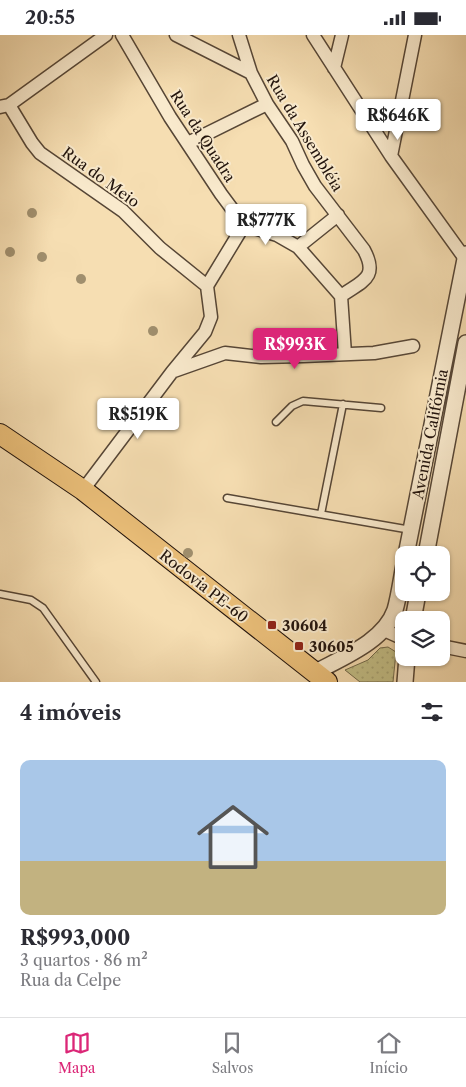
<!DOCTYPE html>
<html lang="pt">
<meta charset="utf-8">
<style>
:root{--surface:#fff;--page:#f2f2f3;--text:#2b2b33;--muted:#7c7c81;--line:#e1e1e2;--accent:#db2777}
body{margin:0;font-family:"Libre Caslon Text",serif;background:var(--page);color:var(--text);height:100vh;display:flex;flex-direction:column;font-size:19px;white-space:nowrap}
*{box-sizing:border-box;margin:0}
p{font-size:16px;color:var(--muted)}
.icon{flex:none;width:28px;height:28px;fill:none;stroke:currentColor;stroke-width:2;stroke-linecap:round;stroke-linejoin:round}
.map{position:relative;height:647px;overflow:hidden}
.sheet{display:flex;flex-direction:column;background:var(--surface);flex:1}
.sheet>*{flex:none}
.fabs{position:absolute;left:395px;top:511px;display:grid;gap:10px}
.fabs a{display:grid;place-items:center;width:55px;height:55px;border-radius:10px;background:var(--surface);box-shadow:0 1px 4px #0004;font-size:25px}
.price{position:absolute;translate:-50% -42px;padding:0 11px;border-radius:5px;background:#fff;color:#222;font-size:16px;line-height:32px;filter:drop-shadow(0 1px 2px #0008)}
.price::after{content:'';position:absolute;left:50%;top:30px;width:15px;height:11px;margin-left:-8px;background:inherit;clip-path:polygon(0 0,100% 0,50% 100%)}
.price.on{background:var(--accent);color:#fff}
ul{padding:0;list-style:none}
li{display:grid;align-content:center;gap:10px;height:265px;padding:0 20px}
li span{display:grid;place-items:center;height:155px;border-radius:10px;color:#555}
li>.icon{margin-inline-start:auto}
span .icon{width:90px;height:90px;fill:#fffc;stroke-width:1}
li b{font-size:21px}
h2{display:flex;justify-content:space-between;align-items:center;height:60px;padding:0 20px;font-size:21px}
.status{display:flex;justify-content:space-between;align-items:center;height:35px;padding:0 25px;background:var(--surface);direction:ltr}
.status svg{height:14px;fill:currentColor}
.dock{display:flex;justify-content:space-around;align-items:center;height:70px;border-top:1px solid var(--line);background:var(--surface);font-size:14px;color:var(--muted)}
.dock a{display:grid;justify-items:center;gap:2px}
.dock .on{color:var(--accent)}
.map>svg:first-child{display:block}
.grass{fill:url(#grass-dots);stroke:#72694a}
.lines{fill:none;stroke-linecap:round;stroke-linejoin:round}
.service-casing{stroke:#564636;stroke-width:9}
.minor-casing{stroke:#564636;stroke-width:15}
.tertiary-casing{stroke:#564636;stroke-width:18}
.primary-casing{stroke:#21130c;stroke-width:22}
.service{stroke:#f9eacd;stroke-width:6}
.minor{stroke:#f9eacd;stroke-width:12}
.tertiary{stroke:#f9eacd;stroke-width:15}
.primary{stroke:#ebbf79;stroke-width:20}
.tree{fill:#a08f6e}
.poi-dot{fill:#8f2418;stroke:#f9eacd;stroke-width:2}
.labels{text-anchor:middle;dominant-baseline:central;stroke-width:4;stroke-linejoin:round;paint-order:stroke}
.street-label{font-size:15px;fill:#21130c;stroke:#f9eacd}
.poi-label{font-size:15px;font-weight:bold;fill:#21130c;stroke:#f9eacd;text-anchor:start}
</style>
<div class="status"><b>20:55</b><svg viewBox="0 0 49 12"><path d="M0 12V9h3v3zM5 12V6h3v6zM10 12V3h3v9zM15 12V0h3v12zM26 1h20v11H26zM47 4h2v5h-2z"/></svg></div>
<div class="map">
<svg width="466" height="647" viewBox="0 0 466 647">
<defs>
<pattern id="grass-dots" width="8" height="8" patternUnits="userSpaceOnUse" patternTransform="scale(1.25)"><rect width="8" height="8" fill="#c3bf87"/><path d="M2 2h.1M6 6h.1" fill="none" stroke="#a7a373" stroke-width="1.8" stroke-linecap="round"/></pattern>
</defs>
<rect width="100%" height="100%" fill="#f6deb2"/>
<filter id="stains"><feTurbulence type="fractalNoise" baseFrequency=".004" numOctaves="4"/><feColorMatrix values="0 0 0 0 .2 0 0 0 0 .09 0 0 0 0 .02 0 0 0 .5 -.17"/></filter>
<radialGradient id="worn" r=".72"><stop offset=".6" stop-color="#630" stop-opacity="0"/><stop offset="1" stop-color="#630" stop-opacity=".3"/></radialGradient>
<path class="grass" d="M388,612L396,617L393,647H360L345,635L368,625L380,613Z"/>
<g class="lines">
<g class="service-casing">
<path id="service" d="M276,387L292,371L303,366L381,373
M227,463L411,495
M321,479L343,369
M0,559L31,565L43,573L96,647"/>
</g>
<g class="minor-casing">
<path id="minor" d="M122,0L170,82L221,159L244,190L277,200L298,212L341,261L345,319
M176,0L251,38
M239,0L251,38L267,69L292,106L303,130L315,151L364,215C379,243 362,246 341,261
M313,0L391,121L466,225
M334,33L342,0
M9,70L32,108L40,118L123,176L160,213L207,251
M0,72L9,70L106,0
M188,108L267,69
M391,121L415,0
M298,212L338,180
M174,336L225,318L261,322L303,321L374,318L413,311
M83,455L172,337L205,297L211,282L207,251L244,190
M384,595L404,604
M441,611L466,616"/>
</g>
<g class="tertiary-casing">
<path id="tertiary" d="M406,520L466,219
M426,520L466,308
M413,585L418,558
M314,638C341,623 384,607 395,575C399,561 401,545 404,530
M405,647L407,622"/>
</g>
<g class="primary-casing">
<path id="primary" d="M0,399L83,455L327,647"/>
</g>
<use href="#service" class="service"/>
<use href="#minor" class="minor"/>
<use href="#tertiary" class="tertiary"/>
<use href="#primary" class="primary"/>
</g>
<g class="tree">
<circle cx="32" cy="178" r="5"/>
<circle cx="10" cy="217" r="5"/>
<circle cx="42" cy="222" r="5"/>
<circle cx="81" cy="244" r="5"/>
<circle cx="153" cy="296" r="5"/>
<circle cx="188" cy="518" r="5"/>
</g>
<g class="poi-dot">
<rect x="267" y="585" width="10" height="10" rx="2.5"/>
<rect x="294" y="606" width="10" height="10" rx="2.5"/>
</g>
<g class="labels">
<g class="street-label">
<text transform="translate(305 98) rotate(59)">Rua da Assembléia</text>
<text transform="translate(203 101) rotate(57)">Rua da Quadra</text>
<text transform="translate(101 142) rotate(36)">Rua do Meio</text>
<text transform="translate(430 399) rotate(-79)">Avenida Califórnia</text>
<text transform="translate(204 551) rotate(38)">Rodovia PE-60</text>
</g>
<g class="poi-label">
<text x="282" y="590">30604</text>
<text x="309" y="611">30605</text>
</g>
</g>
<rect width="100%" height="100%" filter="url(#stains)"/>
<rect width="100%" height="100%" fill="url(#worn)"/>
</svg>
<div class="fabs">
<a><svg class="icon" aria-label="locate" viewBox="0 0 24 24"><circle cx="12" cy="12" r="6"/><path d="M12 2v4M12 18v4M2 12h4M18 12h4"/></svg></a>
<a><svg class="icon" aria-label="layers" viewBox="0 0 24 24"><path d="M12 4l9 5-9 5-9-5zM3 14l9 5 9-5"/></svg></a>
</div>
<b class="price" style="left:398px;top:106px">R$646K</b>
<b class="price" style="left:266px;top:211px">R$777K</b>
<b class="price on" style="left:295px;top:335px">R$993K</b>
<b class="price" style="left:138px;top:405px">R$519K</b>
</div>
<section class="sheet">
<h2>4 imóveis<svg class="icon" aria-label="filters" viewBox="0 0 24 24"><path d="M4 7h16M4 17h16"/><circle cx="9" cy="7" r="2"/><circle cx="15" cy="17" r="2"/></svg></h2>
<ul>
<li><span style="background:linear-gradient(#a9c7e8 65%,#c2b280 0)"><svg class="icon" aria-label="home" viewBox="0 0 24 24"><path d="M3 11l9-7 9 7M6 9v11h12V9"/></svg></span><div><b>R$993,000</b><p>3 quartos · 86 m²</p><p>Rua da Celpe</p></div></li>
</ul>
</section>
<nav class="dock">
<a class="on"><svg class="icon" aria-label="map" viewBox="0 0 24 24"><path d="M3 6l6-2 6 2 6-2v14l-6 2-6-2-6 2zM9 4v14M15 6v14"/></svg>Mapa</a>
<a><svg class="icon" aria-label="saved" viewBox="0 0 24 24"><path d="M7 4h10v16l-5-4-5 4z"/></svg>Salvos</a>
<a><svg class="icon" aria-label="home" viewBox="0 0 24 24"><path d="M3 11l9-7 9 7M6 9v11h12V9"/></svg>Início</a>
</nav>
